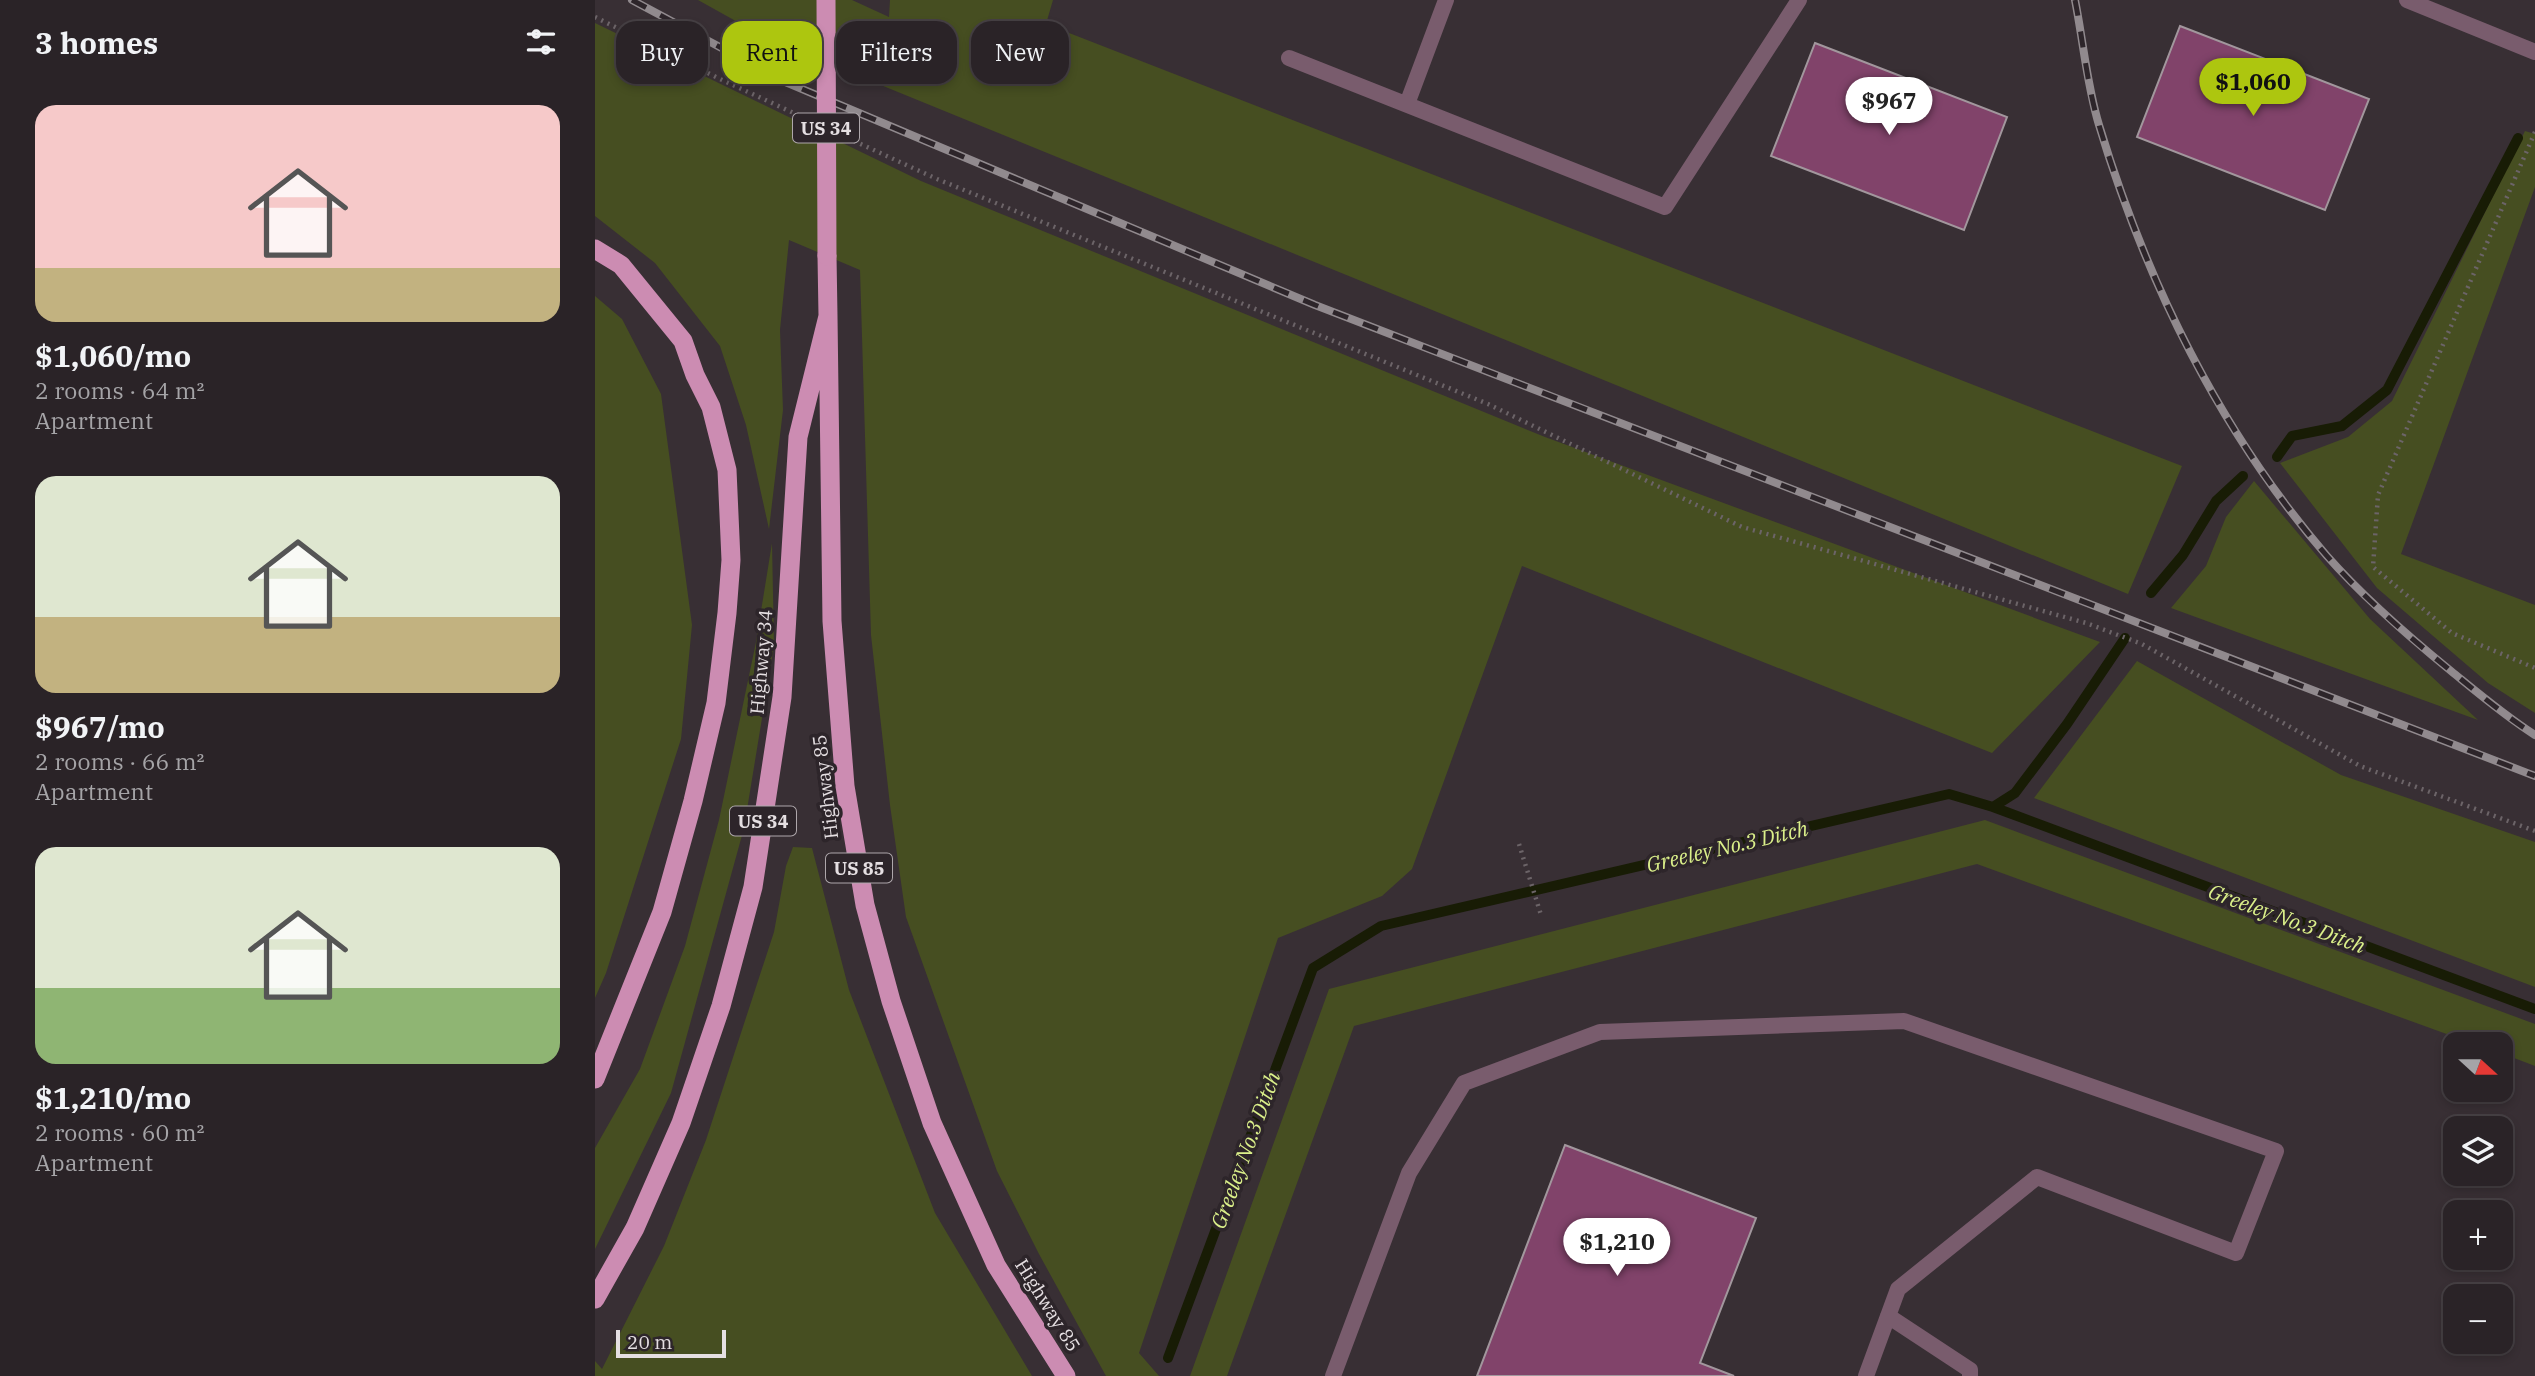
<!DOCTYPE html>
<meta charset="utf-8">
<style>
:root{--surface:#2a2327;--page:#362f33;--text:#f1f3f6;--muted:#a5a4a7;--line:#464044;--accent:#adc60f}
body{margin:0;font-family:"IBM Plex Serif",serif;background:var(--page);color:var(--text);height:100vh;display:flex;flex-direction:column;font-size:26px;white-space:nowrap}
*{box-sizing:border-box;margin:0}
p{font-size:23px;color:var(--muted)}
.icon{flex:none;width:38px;height:38px;fill:none;stroke:currentColor;stroke-width:2;stroke-linecap:round;stroke-linejoin:round}
.map{position:relative;flex:1;overflow:hidden}
.panel{display:flex;flex-direction:column;background:var(--surface);width:595px}
.panel>*{flex:none}
.top-card{position:absolute;left:21px;top:21px;width:665px;height:63px;display:flex;gap:14px}
.needle{width:46px;rotate:111deg}
.controls{position:absolute;left:1848px;top:1032px;display:grid;gap:14px}
.controls a{display:grid;place-items:center;width:70px;height:70px;border-radius:14px;background:var(--surface);box-shadow:0 4px 10px #0003,0 0 0 2px var(--line);font-size:35px}
.scale{position:absolute;left:21px;bottom:18px;width:110px;box-sizing:border-box;padding-left:7px;border:4px solid #e5dfe2;border-top:0;font-size:19px;line-height:24px;white-space:nowrap;color:#e5dfe2;-webkit-text-stroke:5px #2d252a;paint-order:stroke}
.price{position:absolute;translate:-50% -60px;padding:0 16px;border-radius:24px;background:#fff;color:#222;font-size:23px;line-height:46px;filter:drop-shadow(0 2px 4px #0008)}
.price::after{content:'';position:absolute;left:50%;top:42px;width:21px;height:16px;margin-left:-10px;background:inherit;clip-path:polygon(0 0,100% 0,50% 100%)}
.price.selected{background:var(--accent);color:#111}
ul{padding:0;list-style:none}
li{display:grid;align-content:center;gap:14px;height:371px;padding:0 35px}
li span{display:grid;place-items:center;height:217px;border-radius:21px;color:#555}
li>.icon{margin-inline-start:auto}
span .icon{width:126px;height:126px;fill:#fffc;stroke-width:1}
li b{font-size:30px}
h2{display:flex;justify-content:space-between;align-items:center;height:84px;padding:0 35px;font-size:30px}
.pill{padding:0 24px;border-radius:21px;background:var(--surface);box-shadow:0 4px 10px #0003,0 0 0 2px var(--line);font-size:24px;line-height:63px}
.pill.selected{background:var(--accent);color:#111}
main{display:flex;flex:1;min-height:0}
.map>svg:first-child{display:block}
.green{fill:#464e21}
.lines{fill:none;stroke-linecap:round;stroke-linejoin:round}
.stream{stroke:#181c05;stroke-width:10}
.building{fill:#81436a;stroke:#a2979d;stroke-width:2}
.path{stroke:#6c6468;stroke-width:4.5;stroke-dasharray:2 5;stroke-linecap:butt}
.service{stroke:#795c6d;stroke-width:16}
.trunk{stroke:#cc8cb2;stroke-width:19}
.rail-casing{stroke:#918a8e;stroke-width:8}
.rail{stroke:#2d252a;stroke-width:5;stroke-dasharray:16;stroke-linecap:butt}
.trunk-bridge{stroke:#cc8cb2;stroke-width:19}
.labels{text-anchor:middle;dominant-baseline:central;stroke-width:7;stroke-linejoin:round;paint-order:stroke}
.shield{fill:#2d252a;stroke:#aea7ab;stroke-width:2}
.shield-label{font-size:18px;font-weight:bold;fill:#e5dfe2}
.street-label{font-size:19px;fill:#e5dfe2;stroke:#2d252a}
.water-label{font-size:21px;font-style:italic;fill:#dbf08a;stroke:#2d252a}
</style>
<main>
<section class="panel">
<h2>3 homes<svg class="icon" aria-label="filters" viewBox="0 0 24 24"><path d="M4 7h16M4 17h16"/><circle cx="9" cy="7" r="2"/><circle cx="15" cy="17" r="2"/></svg></h2>
<ul>
<li><span style="background:linear-gradient(#f6c9c9 75%,#c2b280 0)"><svg class="icon" aria-label="home" viewBox="0 0 24 24"><path d="M3 11l9-7 9 7M6 9v11h12V9"/></svg></span><div><b>$1,060/mo</b><p>2 rooms · 64 m²</p><p>Apartment</p></div></li>
<li><span style="background:linear-gradient(#dfe7d0 65%,#c2b280 0)"><svg class="icon" aria-label="home" viewBox="0 0 24 24"><path d="M3 11l9-7 9 7M6 9v11h12V9"/></svg></span><div><b>$967/mo</b><p>2 rooms · 66 m²</p><p>Apartment</p></div></li>
<li><span style="background:linear-gradient(#dfe7d0 65%,#8fb573 0)"><svg class="icon" aria-label="home" viewBox="0 0 24 24"><path d="M3 11l9-7 9 7M6 9v11h12V9"/></svg></span><div><b>$1,210/mo</b><p>2 rooms · 60 m²</p><p>Apartment</p></div></li>
</ul>
</section>
<div class="map">
<svg width="1940" height="1376" viewBox="0 0 1940 1376">
<rect width="100%" height="100%" fill="#382f34"/>
<path class="green" d="M103,0H257L294,17L295,0H458L451,24L1587,466L1533,594L173,39Z
M0,23L326,181L950,437L1505,642L1397,753L927,566L817,869L787,896L683,938L544,1353L564,1376H511L444,1254L402,1171L311,917L295,805L276,635L265,270L194,240L185,330L188,410L174,529L151,425L125,346L60,263L0,216Z
M1930,131L1940,134V187L1806,554L1940,605V713L1893,683L1782,588L1685,463L1753,437L1797,401Z
M0,296L27,319L66,394L97,625L86,739L11,973L0,998Z
M1659,481L1775,619L1883,720L1576,608L1611,566L1631,517Z
M177,543L179,645L149,828L76,1093L0,1249V1148L45,1069L90,946L124,820L161,642Z
M1542,661L1746,775L1940,842V987L1439,798Z
M1390,820L1940,1024V1066L1906,1053V1045H1882L1382,864L759,1026L632,1376H595L734,989Z
M198,847L217,848L254,990L340,1213L437,1376H0V1361L7,1369L69,1246L111,1140L179,932L191,866Z"/>
<g class="lines">
<path class="stream" d="M1682,457L1697,436L1747,426L1792,390L1923,138
M1556,593L1588,555L1621,501L1648,476
M1398,807L1420,793L1472,724L1530,638
M573,1358L718,968L786,926L1354,794L1398,807L1940,1009"/>
</g>
<path class="building" d="M1585,26L1774,99L1730,210L1542,137Z
M1220,43L1412,117L1369,230L1176,156Z
M970,1145L1161,1218L1105,1363L1139,1376H882Z"/>
<g class="lines">
<path class="path" d="M0,17L125,79L203,115
M1940,132L1783,495L1778,567L1857,633L1940,668
M259,141L342,179L893,404L1147,527L1491,623L1547,644L1765,766L1940,831
M924,844L946,915"/>
<path class="service" d="M1812,0L1940,52
M694,58L1070,207L1204,0
M812,104L851,0
M1293,1316L1375,1370V1376
M738,1376L814,1173L869,1083L1005,1032L1309,1021L1681,1151L1641,1253L1442,1177L1303,1289L1271,1376"/>
<path class="trunk" d="M0,249L26,265L88,341L100,375L116,407L132,470L136,560L132,613L121,703L98,801L67,912L0,1079
M233,316L237,621L250,786L270,905L296,1001L337,1123L401,1265L471,1376
M0,1299L40,1228L86,1123L126,1006L158,887L187,697L203,437L233,316L232,256"/>
<g class="rail-casing">
<path id="rail" d="M37,0L188,81L720,305L1940,776
M1480,0C1488,40 1492,86 1504,125C1551,281 1625,432 1732,556C1769,598 1813,636 1856,671C1883,693 1910,716 1940,735"/>
</g>
<use href="#rail" class="rail"/>
<path class="trunk-bridge" d="M231,0L232,256"/>
</g>
<g class="labels">
<g class="shield">
<rect x="198" y="113.5" width="66" height="29" rx="5"/>
<rect x="135" y="806.5" width="66" height="29" rx="5"/>
<rect x="231" y="853.5" width="66" height="29" rx="5"/>
</g>
<g class="shield-label">
<text x="231" y="128">US 34</text>
<text x="168" y="821">US 34</text>
<text x="264" y="868">US 85</text>
</g>
<g class="street-label">
<text transform="translate(166 662) rotate(-85)">Highway 34</text>
<text transform="translate(230 787) rotate(-97)">Highway 85</text>
<text transform="translate(453 1305) rotate(58)">Highway 85</text>
</g>
<g class="water-label">
<text transform="translate(1132 846) rotate(-13)">Greeley No.3 Ditch</text>
<text transform="translate(1692 918) rotate(20)">Greeley No.3 Ditch</text>
<text transform="translate(650 1150) rotate(-70)">Greeley No.3 Ditch</text>
</g>
</g>
</svg>
<div class="controls">
<a><svg class="needle" viewBox="-14 -14 28 28"><path d="M0-13l5 13h-10z" fill="#e53935"/><path d="M0 13l5-13h-10z" fill="#a5a4a7"/></svg></a>
<a><svg class="icon" aria-label="layers" viewBox="0 0 24 24"><path d="M12 4l9 5-9 5-9-5zM3 14l9 5 9-5"/></svg></a>
<a>+</a>
<a>−</a>
</div>
<div class="scale">20 m</div>
<b class="price selected" style="left:1658px;top:118px">$1,060</b>
<b class="price" style="left:1294px;top:137px">$967</b>
<b class="price" style="left:1022px;top:1278px">$1,210</b>
<div class="top-card">
<a class="pill">Buy</a>
<a class="pill selected">Rent</a>
<a class="pill">Filters</a>
<a class="pill">New</a>
</div>
</div>
</main>
